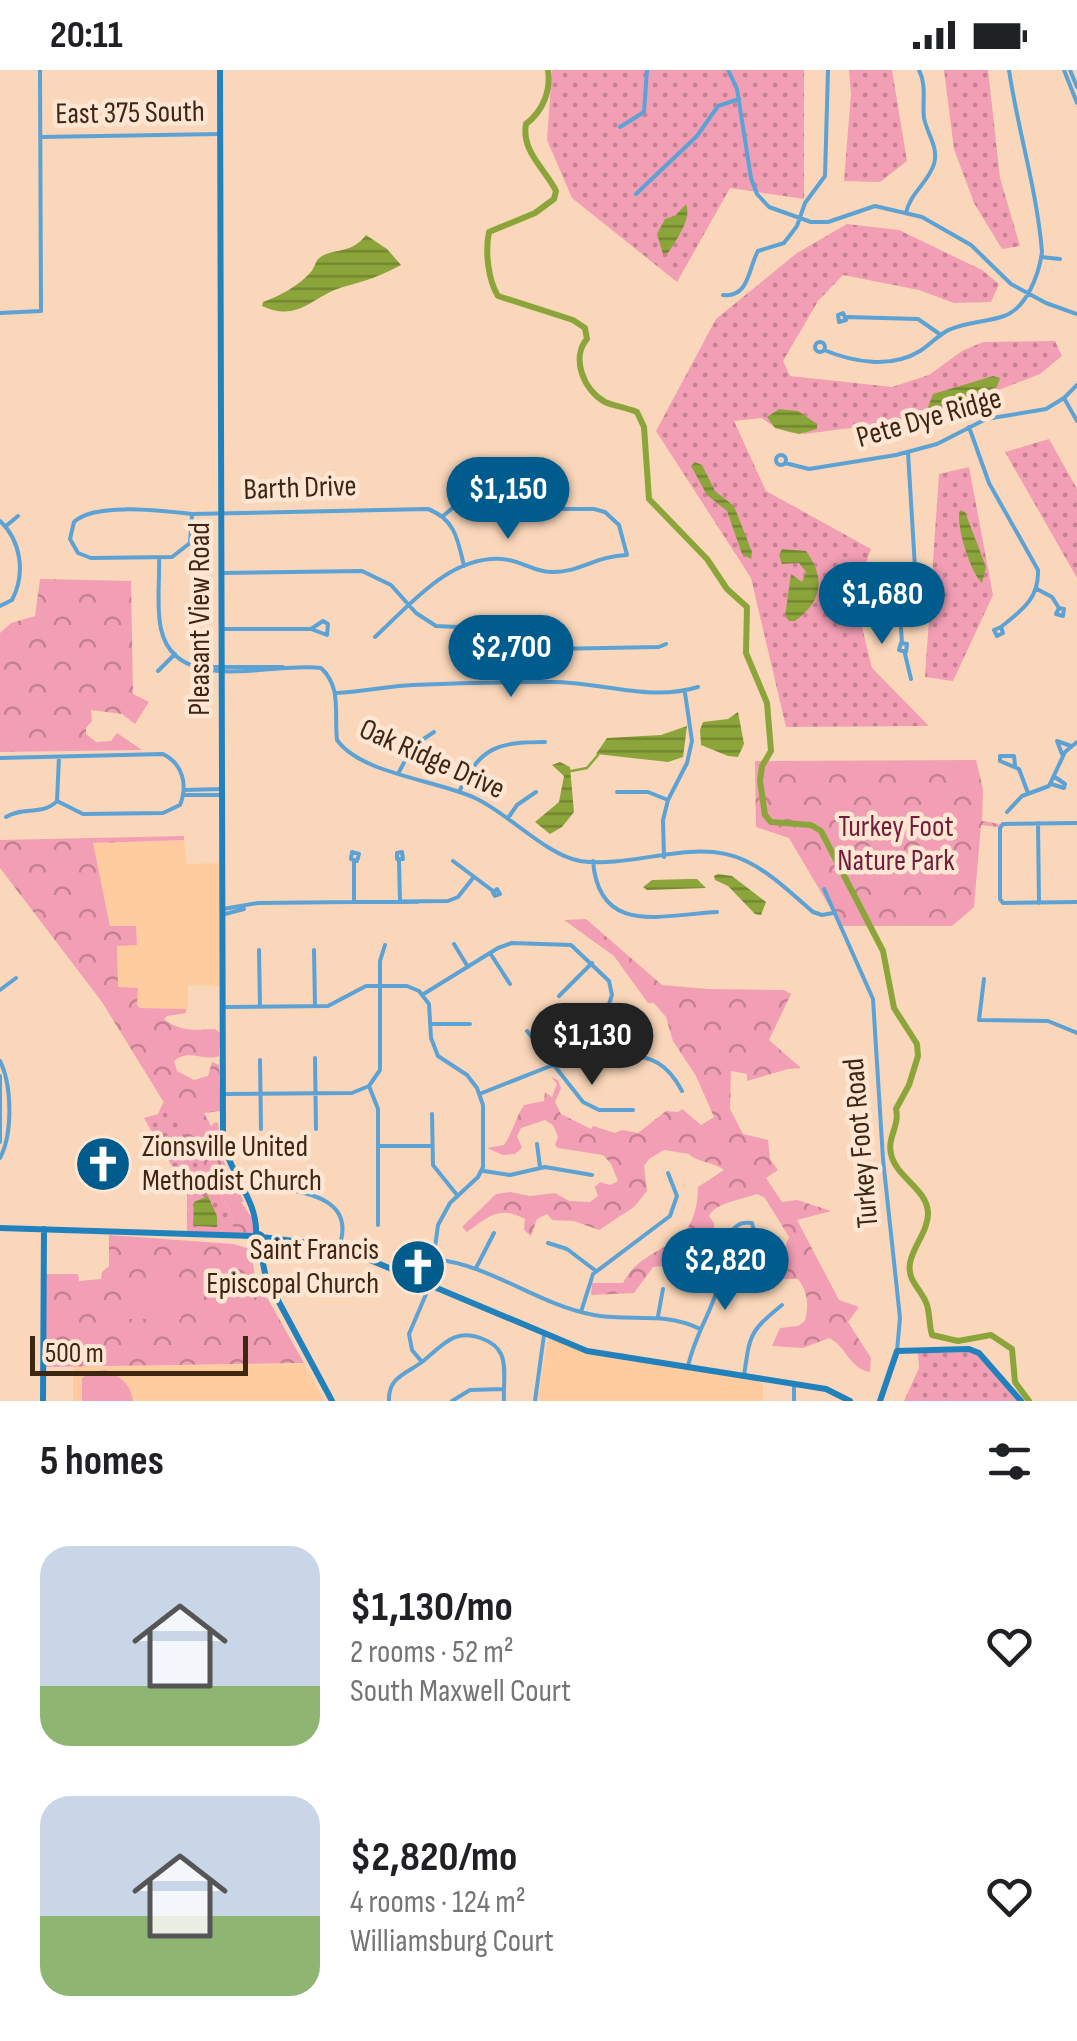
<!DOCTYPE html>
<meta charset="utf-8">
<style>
:root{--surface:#fff;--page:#f6f6f6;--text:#202124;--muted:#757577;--accent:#005c8d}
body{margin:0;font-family:"Sofia Sans Condensed",sans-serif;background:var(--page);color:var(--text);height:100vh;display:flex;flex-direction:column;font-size:38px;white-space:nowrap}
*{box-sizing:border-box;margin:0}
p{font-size:32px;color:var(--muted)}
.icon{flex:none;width:55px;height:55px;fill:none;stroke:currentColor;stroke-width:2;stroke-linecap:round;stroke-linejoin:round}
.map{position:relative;height:1331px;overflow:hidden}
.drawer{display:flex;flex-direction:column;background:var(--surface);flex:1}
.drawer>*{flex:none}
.scale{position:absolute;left:30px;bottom:25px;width:218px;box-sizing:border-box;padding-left:10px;border:5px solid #3d2713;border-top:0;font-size:28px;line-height:35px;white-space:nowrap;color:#3d2713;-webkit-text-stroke:8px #fee6d3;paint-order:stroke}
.price{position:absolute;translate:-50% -85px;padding:0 22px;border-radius:35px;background:var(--accent);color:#fff;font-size:32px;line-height:65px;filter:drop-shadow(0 2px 5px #0008)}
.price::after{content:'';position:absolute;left:50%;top:60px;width:30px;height:22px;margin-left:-15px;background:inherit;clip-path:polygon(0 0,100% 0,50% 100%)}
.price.current{background:#222;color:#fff}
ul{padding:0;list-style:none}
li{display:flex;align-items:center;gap:30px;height:250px;padding:0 40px}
li span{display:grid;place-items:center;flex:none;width:280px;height:200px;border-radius:30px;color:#555}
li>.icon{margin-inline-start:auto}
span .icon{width:120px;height:120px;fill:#fffc;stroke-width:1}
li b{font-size:42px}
h2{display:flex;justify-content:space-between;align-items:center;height:120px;padding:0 40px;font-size:42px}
.status{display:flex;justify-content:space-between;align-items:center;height:70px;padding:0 50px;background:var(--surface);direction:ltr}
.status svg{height:28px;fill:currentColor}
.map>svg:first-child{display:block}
.built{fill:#ffcca0}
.grass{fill:url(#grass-dots)}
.forest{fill:url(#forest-crowns)}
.garden{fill:#f29eb5}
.water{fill:url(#water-rules)}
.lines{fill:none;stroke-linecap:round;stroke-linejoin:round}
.stream{stroke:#8ba53b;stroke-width:2.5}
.river{stroke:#8ba53b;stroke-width:6}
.street{stroke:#5ca2d4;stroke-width:4}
.secondary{stroke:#2181bc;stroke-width:6}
.labels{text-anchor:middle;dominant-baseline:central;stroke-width:9;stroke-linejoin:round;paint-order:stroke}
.street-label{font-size:30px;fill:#3d2713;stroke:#fee6d3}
.park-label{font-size:30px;fill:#711e3d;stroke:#fee6d3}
.poi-label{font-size:30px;fill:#3d2713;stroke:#fee6d3;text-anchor:start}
</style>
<div class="status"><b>20:11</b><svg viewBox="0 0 49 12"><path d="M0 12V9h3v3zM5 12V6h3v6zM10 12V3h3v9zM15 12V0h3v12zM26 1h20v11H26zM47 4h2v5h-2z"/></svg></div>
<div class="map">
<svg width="1077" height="1331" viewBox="0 0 1077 1331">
<defs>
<pattern id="grass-dots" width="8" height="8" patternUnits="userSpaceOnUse" patternTransform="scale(2.5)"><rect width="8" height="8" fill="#f29eb5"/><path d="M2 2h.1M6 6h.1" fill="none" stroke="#c58192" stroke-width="1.8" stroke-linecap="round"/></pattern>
<pattern id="forest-crowns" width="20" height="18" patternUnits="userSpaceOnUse" patternTransform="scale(2.5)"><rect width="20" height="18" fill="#f29eb5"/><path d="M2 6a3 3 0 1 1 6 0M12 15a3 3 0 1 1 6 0" fill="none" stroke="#c58192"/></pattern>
<pattern id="water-rules" width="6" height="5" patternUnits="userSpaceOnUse" patternTransform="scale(2.5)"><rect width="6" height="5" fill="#8ba53b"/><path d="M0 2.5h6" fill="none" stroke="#738630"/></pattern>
</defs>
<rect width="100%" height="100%" fill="#fad7ba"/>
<path class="built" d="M184,770L187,794L221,793V916L188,915V940L140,938L118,917L117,876L136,856H111L92,773Z
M548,1268L596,1285L758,1311L763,1314V1331H537Z
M304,1294L325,1331H73V1297Z"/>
<path class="grass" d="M552,0H804V129L730,118L677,212L572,128L547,70Z
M849,0H892L907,91L880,112L844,111L851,24Z
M944,0H988L1000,108L1020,176L1002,179L974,133L954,79Z
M847,154L899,160L982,200L999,214L991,232L954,233L919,220L843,205L818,231L783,291L790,306L892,317L929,305L962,281L983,272L1055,271L1062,286L1040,304L883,364C838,345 803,383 762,348L734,351L766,421L871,479L854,525L872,598L929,656L786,657L751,508L656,361L716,249L797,183Z
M1049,369L1077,419V508L1005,382Z
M969,397L993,525L953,611L925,607L939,404Z
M164,1031L229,1138L237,1165L187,1162V1122L144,1048L158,1044Z
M969,1282L976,1284L1017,1331H904L919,1298L918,1283Z"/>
<path class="forest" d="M40,509L131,511L133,624L149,632L135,654L122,644L91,640L92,651L86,658V664L96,672L111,671L117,663L142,680L0,682V563L11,553L35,546Z
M976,690L983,719L982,751L1000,754L998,757L981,755L974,837L952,856H841L789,768L756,757L755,691Z
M184,766V770L93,773L110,856H136L137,875L117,876L118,917L138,918L137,935L140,938L186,939V943L167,946L164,949C180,962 196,960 215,959L220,963L219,986C204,992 189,978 174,991L177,1001L194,1010L208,1006L212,992L219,995L221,1041L204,1043L211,1056L215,1052L218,1053L221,1086L244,1132H241L254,1151V1163L237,1165L229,1138L102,932L0,798V770Z
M586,849L662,915L708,919L784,920L791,924L769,970L801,998L788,999L747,1011V1004L731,1001L730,1039L743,1064L768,1070L770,1089L778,1100L766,1108L782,1132L797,1130L831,1141L797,1150L839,1230L859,1237L848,1252L871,1288L870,1302C850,1299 846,1276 829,1268L803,1278L772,1276L780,1258L798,1256L805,1251C809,1234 808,1223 798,1209H776L751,1221L743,1216L747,1199H768L778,1194L789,1167L765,1128L757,1124C741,1130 716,1132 709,1146L714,1153V1159L721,1163L719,1173L701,1175L692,1205L671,1195L653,1197L634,1223L591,1225L592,1213H623C647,1168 697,1187 698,1117L724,1100C714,1092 696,1092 689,1084L664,1080L649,1089L644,1096L647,1121L634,1137L599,1160L574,1151L552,1150L547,1144L537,1149L531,1166L524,1160L525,1149C499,1135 488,1147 467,1162L462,1157L496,1124L510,1122L530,1126L555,1123L569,1131L590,1132L598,1126L595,1117L600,1112L610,1115L618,1111L611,1094L603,1085L558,1078L555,1075L558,1067L553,1055L545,1050L521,1058L517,1066L522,1078L515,1084L503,1085L487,1078L504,1075C513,1062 515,1049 524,1035L544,1031L545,1022L552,1027L557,1014L551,1007L558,1010L561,1018L555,1032L561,1044L591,1059L593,1056L615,1063L622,1060L638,1063L666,1041L678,1042L682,1039L701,1055L714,1047L696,1006L673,971L666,947L654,933H648L614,886L564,850Z
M109,1165L233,1174L247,1178L252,1187L255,1206L304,1293L46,1297L45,1204H78L79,1211L101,1209L102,1202L109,1196Z"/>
<path class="garden" d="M129,1218L181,1219V1249H128Z
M105,1300C120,1306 131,1314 133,1331H82V1308L92,1302Z"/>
<path class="water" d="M686,134C692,148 677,169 668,183L663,184L657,164L665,149L676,145Z
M366,165L387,179L401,195C383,205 363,212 343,217C312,226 299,253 262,236L263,232C280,226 298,216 310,203C314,199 315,193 318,189C331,177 350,186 366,165Z
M993,306L1000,308L997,317L926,342L933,324Z
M779,339L798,341L817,354V359L799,364L775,358L767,347Z
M695,392L702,395L715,421L734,436L752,482L751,489L742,484L727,441L707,425L691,396Z
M960,440L965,442L986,497L982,513C971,504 955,455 960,440Z
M782,479L806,481C826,508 822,532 795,551H789L785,546L791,504L802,512L806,502L799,493L782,494L779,485Z
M738,642L744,674L738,687L728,686L701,675L700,660L703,652L728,649Z
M687,656L683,687L668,692L596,684L607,668L661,665Z
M560,692L570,697L574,742L562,757L550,764L535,752L559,732L564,706L552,695Z
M718,804L732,806L766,832L761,845L755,844L728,816L715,810L714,806Z
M689,809H697L706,818L647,820L643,817L652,810Z
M208,1126L217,1146V1157L196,1156L193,1155L194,1132Z"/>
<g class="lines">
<path class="stream" d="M571,701L587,698L598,685"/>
<path class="river" d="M548,0C551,21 543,41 526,54C521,81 545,99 556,121L554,129L535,143L489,162C485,181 488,210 498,226L573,250L585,258L587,269C571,287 583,320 605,332C614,336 627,338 637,342L644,357L649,429L707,489L727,519L747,537L746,583L767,633L771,681L762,696L760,711L765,745L771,752L811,755L821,761L883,881L894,938L917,974L918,986L909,1015L896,1039C900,1056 887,1067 891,1084C896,1107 926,1118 928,1142C929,1160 913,1176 910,1193C907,1212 922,1219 927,1235C930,1245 929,1255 932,1265L958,1271L991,1265L1012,1279L1015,1312L1029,1331"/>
<path class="street" d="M728,0L737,19L751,108L757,124L769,137L811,152H828L875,136L922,147L971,175L1011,214L1046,233L1077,244
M1064,0L1077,33
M1070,0L1077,17
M620,57L644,42L647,0
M40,67L220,64
M636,124L697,66L718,36L739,29
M906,143C910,123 928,113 934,94C939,77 927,64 924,48C922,31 927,16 919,0
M1041,187L1060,189
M723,225C749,228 748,199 758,181L784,173L797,156L805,133L825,106L828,0
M0,243L41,241L40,0
M843,243L846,250L839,252L838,245Z
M846,247L918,249L941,265
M815 277a5 5 0 1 1 10 0a5 5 0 1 1-10 0Z
M824,280C853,292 891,299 920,281C931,274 940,263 951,259C968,252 987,252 1004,246C1027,238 1039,204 1042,182C1037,120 1018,61 1009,0
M1064,328L1077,351
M969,357L989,413L1038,500C1039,529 1022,540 1001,557
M776 390a5 5 0 1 1 10 0a5 5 0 1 1-10 0Z
M785,393L809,399L896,385L937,374L986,349L1046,339L1064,328L1077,315
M192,444L190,473L172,487L91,488L78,483L70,469L74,452C94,432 163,441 192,444L428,439C455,449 458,470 464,496
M0,451C21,471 26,503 12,530L0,536
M6,456L18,446
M159,488C160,510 156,537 161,559C176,627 274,591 321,598C342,617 334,644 337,670C361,704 437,710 475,728C508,743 546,785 580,791C634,799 696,766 746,791C771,803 792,824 813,842L822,845L833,843
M223,503L362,501L391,515L416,543L436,556L505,559L550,579L659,577L666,574
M1037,519L1052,527L1059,538
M1059,538L1064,539L1063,546L1056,544Z
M1001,557L1003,563L997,566L994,560Z
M222,559H311L327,565L328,554L323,551L311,559
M375,567C411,534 449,486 502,489C521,490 535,503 554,502C580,502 596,486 627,485L619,455L605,442L594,439H541L473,432L455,436L443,446
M901,573L907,574L906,582L899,580Z
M902,573L900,544L915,498L908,382
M905,584L911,609
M198,597H283
M158,601L175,584
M336,623C362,622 387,616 413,615C459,613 506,612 552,612C601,612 650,632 698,617
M1062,684L1057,671L1071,676
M0,688L163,684C183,694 188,715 180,735L163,743L83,744L57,731
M1015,695L1014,686H1000V691L1019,699L1028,723
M399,702L413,676L434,662
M1051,714L1064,718L1065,714L1055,707
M184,720L223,719
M459,722C480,677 497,672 545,672
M617,722H648L668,730
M183,725H223
M1007,742L1022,726L1049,716L1065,682L1077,672
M6,747C23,736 43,746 57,731L59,687
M508,748L517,735L536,722
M1038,753L1039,833
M1077,753L1003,754L1000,758V829L1003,833L1077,832
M352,782L359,784L357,791L351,789Z
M402,782L403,789H397V783Z
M664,787L663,750L668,730L687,693L692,671L685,623
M399,790L400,832
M354,791V832
M453,791L493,821
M593,791C599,866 661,845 717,842
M497,819L500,824L495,826L493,823Z
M824,819L873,929L883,1089L900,1248L897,1281
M400,832H418
M223,839L258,833L448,831L458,827L473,808
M225,844L244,839
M454,874L468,897
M259,880L260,937
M314,880L315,936
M490,883L510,914
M984,909L979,950L1048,951L1077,963
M0,920L16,908
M422,925L498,878L512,873L571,875L609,911L612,925L607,940L573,979L553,995L482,1023
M559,926L592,893
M224,937L328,936L366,916H407L419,921L429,934L431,968L438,986L467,1005L477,1018L483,1035V1097L478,1107L450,1133L438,1155L430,1215L409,1264L412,1280L422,1292
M431,954H470
M527,961L583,1032L599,1040H633
M584,966C624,998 655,969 682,1021
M315,988L316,1059
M260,990L261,1059
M0,991C12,1015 13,1064 0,1088
M0,1006V1072
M369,1016L378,1039V1155
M224,1024L352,1023L369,1016L380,1000V891L385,875
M432,1044L433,1095L457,1125
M537,1074L540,1097
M378,1076H432
M484,1101L510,1105L545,1097L592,1105
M274,1117C308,1123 356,1129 339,1177
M548,1173L567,1179L596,1201
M434,1189C492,1195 538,1235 594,1245C631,1252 664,1241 700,1259
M476,1198L494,1163
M581,1242L593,1204L670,1146L677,1126L668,1103
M658,1246L663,1219
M688,1297C694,1265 714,1239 721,1207C724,1193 723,1173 732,1161C738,1153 743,1152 752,1153L759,1180
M744,1306C750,1264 749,1262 782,1235
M794,1314V1331
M389,1331C388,1307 406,1304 422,1292C443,1275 455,1257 483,1269C491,1272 497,1276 501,1284C507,1297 503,1317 504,1331
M452,1331L470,1320L503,1319
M535,1331L544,1265"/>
<path class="secondary" d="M220,0L223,1066C226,1101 258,1128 256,1164
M0,1158L253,1166
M253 1169a5 5 0 1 1 10 0a5 5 0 1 1-10 0Z
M262,1167L339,1177L587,1281L826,1319L850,1331
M259,1174L266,1208L332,1331
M43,1331L44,1159
M880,1331L897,1281L969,1279L979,1283L1021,1331"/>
</g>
<defs>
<g id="church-disc" transform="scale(2.875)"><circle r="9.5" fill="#005c8d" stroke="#fee6d3"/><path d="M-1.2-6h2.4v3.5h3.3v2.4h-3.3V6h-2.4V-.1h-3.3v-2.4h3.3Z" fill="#fff"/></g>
</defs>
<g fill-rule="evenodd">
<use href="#church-disc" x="103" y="1094"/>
<use href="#church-disc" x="418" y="1197"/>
</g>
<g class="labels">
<g class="street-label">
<text transform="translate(130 43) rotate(-1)">East 375 South</text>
<text transform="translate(929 348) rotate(-16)">Pete Dye Ridge</text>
<text transform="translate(300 418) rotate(-2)">Barth Drive</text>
<text transform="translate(200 549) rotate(-90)">Pleasant View Road</text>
<text transform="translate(432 689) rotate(24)">Oak Ridge Drive</text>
<text transform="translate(861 1073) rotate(-95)">Turkey Foot Road</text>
</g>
<g class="park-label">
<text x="896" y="757">Turkey Foot<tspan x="896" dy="34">Nature Park</tspan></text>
</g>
<g class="poi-label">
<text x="142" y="1077">Zionsville United<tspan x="142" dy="34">Methodist Church</tspan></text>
<text x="379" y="1180" text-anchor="end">Saint Francis<tspan x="379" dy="34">Episcopal Church</tspan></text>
</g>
</g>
</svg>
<div class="scale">500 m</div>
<b class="price" style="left:508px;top:472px">$1,150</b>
<b class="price" style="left:882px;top:577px">$1,680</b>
<b class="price" style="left:511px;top:630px">$2,700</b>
<b class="price current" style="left:592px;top:1018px">$1,130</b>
<b class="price" style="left:725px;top:1243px">$2,820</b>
</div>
<section class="drawer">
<h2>5 homes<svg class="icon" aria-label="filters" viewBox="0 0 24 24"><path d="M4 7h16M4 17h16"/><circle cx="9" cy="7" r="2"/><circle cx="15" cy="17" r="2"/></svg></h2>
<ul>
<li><span style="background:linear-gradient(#c9d6e8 70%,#8fb573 0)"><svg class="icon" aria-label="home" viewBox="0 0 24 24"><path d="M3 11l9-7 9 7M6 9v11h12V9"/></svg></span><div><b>$1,130/mo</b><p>2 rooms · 52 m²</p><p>South Maxwell Court</p></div><svg class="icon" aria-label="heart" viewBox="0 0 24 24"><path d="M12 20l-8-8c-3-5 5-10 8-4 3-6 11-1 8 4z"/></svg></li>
<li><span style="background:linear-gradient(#c9d6e8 60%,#8fb573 0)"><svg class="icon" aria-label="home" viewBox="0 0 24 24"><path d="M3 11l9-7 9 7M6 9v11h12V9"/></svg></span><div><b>$2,820/mo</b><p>4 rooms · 124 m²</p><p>Williamsburg Court</p></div><svg class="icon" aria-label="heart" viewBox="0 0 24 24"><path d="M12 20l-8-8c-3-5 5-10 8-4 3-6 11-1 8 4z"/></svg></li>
</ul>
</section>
